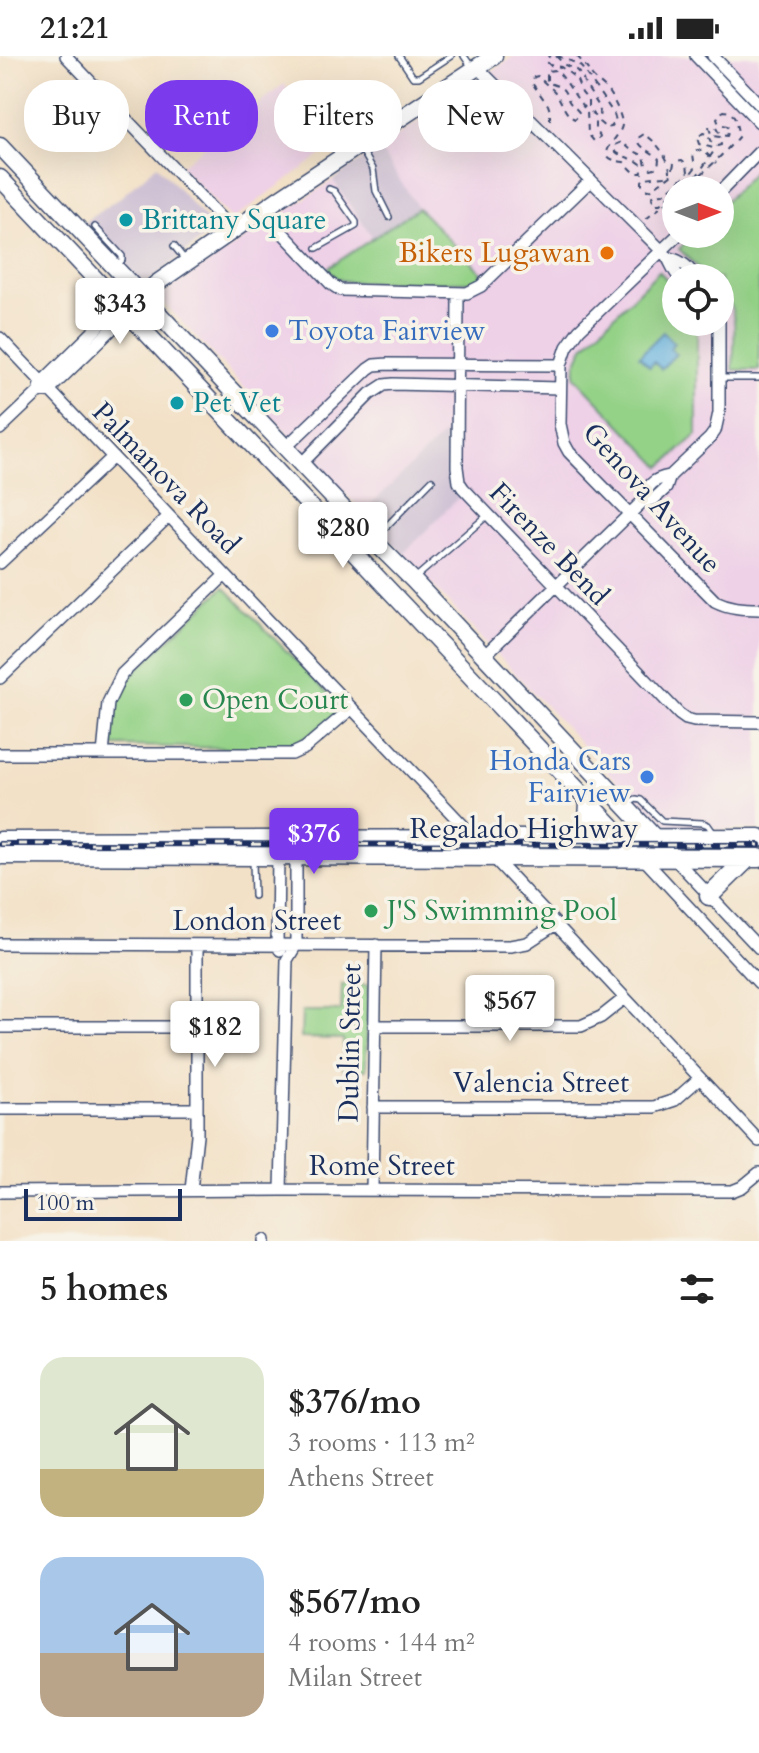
<!DOCTYPE html>
<meta charset="utf-8">
<style>
:root{--surface:#fff;--page:#f6f6f6;--text:#222;--muted:#767676;--accent:#7c3aed}
body{margin:0;font-family:Cardo,serif;background:var(--page);color:var(--text);height:100vh;display:flex;flex-direction:column;font-size:30px;white-space:nowrap}
*{box-sizing:border-box;margin:0}
p{font-size:26px;color:var(--muted)}
.icon{flex:none;width:44px;height:44px;fill:none;stroke:currentColor;stroke-width:2;stroke-linecap:round;stroke-linejoin:round}
.map{position:relative;height:1185px;overflow:hidden}
.side{display:flex;flex-direction:column;background:var(--surface);flex:1}
.side>*{flex:none}
.top-card{position:absolute;left:24px;top:24px;width:712px;height:72px;display:flex;gap:16px}
.needle{width:52px;rotate:90deg}
.buttons{position:absolute;left:662px;top:120px;display:grid;gap:16px}
.buttons a{display:grid;place-items:center;width:72px;height:72px;border-radius:50%;background:var(--surface);box-shadow:0 8px 32px #0002;font-size:40px}
.scale{position:absolute;left:24px;bottom:20px;width:158px;box-sizing:border-box;padding-left:8px;border:4px solid #1b2f5e;border-top:0;font-size:22px;line-height:28px;white-space:nowrap;color:#1b2f5e;-webkit-text-stroke:6px #f7f3e8;paint-order:stroke}
.price{position:absolute;translate:-50% -68px;padding:0 18px;border-radius:8px;background:#fff;color:#222;font-size:26px;line-height:52px;filter:drop-shadow(0 2px 4px #0008)}
.price::after{content:'';position:absolute;left:50%;top:48px;width:24px;height:18px;margin-left:-12px;background:inherit;clip-path:polygon(0 0,100% 0,50% 100%)}
.price.current{background:var(--accent);color:#fff}
ul{padding:0;list-style:none}
li{display:flex;align-items:center;gap:24px;height:200px;padding:0 40px}
li span{display:grid;place-items:center;flex:none;width:224px;height:160px;border-radius:24px;color:#555}
li>.icon{margin-inline-start:auto}
span .icon{width:96px;height:96px;fill:#fffc;stroke-width:1}
li b{font-size:34px}
h2{display:flex;justify-content:space-between;align-items:center;height:96px;padding:0 40px;font-size:34px}
.tag{padding:0 28px;border-radius:32px;background:var(--surface);box-shadow:0 8px 32px #0002;font-size:28px;line-height:72px}
.tag.current{background:var(--accent);color:#fff}
.status{display:flex;justify-content:space-between;align-items:center;height:56px;padding:0 40px;background:var(--surface);direction:ltr}
.status svg{height:22px;fill:currentColor}
.map>svg:first-child{display:block}
.built{fill:#eed0e7;fill-rule:evenodd}
.industrial{fill:#ccbed3}
.green{fill:#94d287;stroke:#588072;stroke-width:2}
.water{fill:#67b4e0;stroke:#41729f;stroke-width:2}
.lines{fill:none;stroke-linecap:round;stroke-linejoin:round}
.service-casing{stroke:#3b4a6e;stroke-width:8}
.minor-casing{stroke:#3b4a6e;stroke-width:14}
.secondary-casing{stroke:#3b4a6e;stroke-width:19}
.primary-casing{stroke:#3b4a6e;stroke-width:21}
.path{stroke:#3b4a6e;stroke-width:2;stroke-dasharray:6 6;stroke-linecap:butt}
.service{stroke:#fff;stroke-width:5}
.minor{stroke:#fff;stroke-width:11}
.secondary{stroke:#fff;stroke-width:16}
.primary{stroke:#fff;stroke-width:18}
.rail-casing{stroke:#1b2f5e;stroke-width:6}
.rail{stroke:#f7f3e8;stroke-width:3;stroke-dasharray:9;stroke-linecap:butt}
.culture-dot{fill:#0f9aa8;stroke:#f7f3e8;stroke-width:3}
.food-dot{fill:#e8710a;stroke:#f7f3e8;stroke-width:3}
.shop-dot{fill:#3f7fe0;stroke:#f7f3e8;stroke-width:3}
.leisure-dot{fill:#2e9e5b;stroke:#f7f3e8;stroke-width:3}
.labels{text-anchor:middle;dominant-baseline:central;stroke-width:7;stroke-linejoin:round;paint-order:stroke}
.culture-label{font-size:28px;fill:#0d838f;stroke:#f7f3e8;text-anchor:start}
.food-label{font-size:28px;fill:#c56008;stroke:#f7f3e8;text-anchor:end}
.shop-label{font-size:28px;fill:#366cbe;stroke:#f7f3e8;text-anchor:start}
.street-label{font-size:28px;fill:#1b2f5e;stroke:#f7f3e8}
.leisure-label{font-size:28px;fill:#27864d;stroke:#f7f3e8;text-anchor:start}
</style>
<div class="status"><b>21:21</b><svg viewBox="0 0 49 12"><path d="M0 12V9h3v3zM5 12V6h3v6zM10 12V3h3v9zM15 12V0h3v12zM26 1h20v11H26zM47 4h2v5h-2z"/></svg></div>
<div class="map">
<svg width="759" height="1185" viewBox="0 0 759 1185">
<rect width="100%" height="100%" fill="#f7f3e8"/>
<filter id="ink" filterUnits="userSpaceOnUse"><feTurbulence type="fractalNoise" baseFrequency=".0125" numOctaves="2"/><feDisplacementMap in="SourceGraphic" scale="16" xChannelSelector="R" yChannelSelector="G"/><feConvolveMatrix kernelMatrix="1 2 1 2 8 2 1 2 1" color-interpolation-filters="sRGB"/></filter>
<filter id="wash" filterUnits="userSpaceOnUse"><feTurbulence type="fractalNoise" baseFrequency=".006" numOctaves="4" result="noise"/><feDisplacementMap in="SourceGraphic" scale="32" xChannelSelector="R" yChannelSelector="G"/><feGaussianBlur stdDeviation="1.8" result="paint"/><feColorMatrix in="noise" values="0 0 0 0 0 0 0 0 0 0 0 0 0 0 0 0 0 1.4 0 .05"/><feComposite in="paint" operator="in"/></filter>
<g filter="url(#wash)">
<rect width="100%" height="100%" fill="#f3e1c7"/>
<path class="built" d="M514,0H759V773L663,775L403,498L158,241L333,124ZM676,134H720V178H676ZM676,222H720V266H676Z
M284,28L329,93L232,164L180,110Z"/>
<path class="industrial" d="M379,92L418,152L373,182L333,124Z
M157,109L214,173L144,230L85,166L122,140Z
M449,373V419L451,426L461,439L403,498L363,456Z"/>
<path class="green" d="M759,110V314H733C733,287 741,253 720,233V222H709L679,193L694,178H720V151Z
M418,152L483,218L475,226H349L337,223L327,213Z
M659,215L676,233V266H697V379L661,411L575,321L576,308L584,290Z
M224,531L343,653L291,693L108,690L113,647L132,618Z
M342,928L368,929L366,1014H343V983L301,982L302,955H341Z"/>
<path class="water" d="M663,276L674,287L670,292L676,298L661,313L654,306L650,311L639,300Z"/>
</g>
<g filter="url(#ink)">
<g class="lines">
<g class="service-casing">
<path id="service" d="M399,0L413,21H419L451,0
M464,0L473,13
M360,91L373,113L376,135L389,161
M95,171L122,200V204L117,210
M174,190L186,205
M317,192L356,170V166L334,135L329,133
M720,322H759
M374,483L432,424
M414,523L488,459
M629,747L636,743L641,744L662,765L703,767L708,769L713,776
M253,805L254,840"/>
</g>
<g class="minor-casing">
<path id="minor" d="M66,0L233,175
M696,0L759,66
M713,0L759,48
M477,11L662,195C671,203 671,213 680,222
M720,136L759,96
M262,155L331,228L340,234L467,237L481,230L591,124
M679,178L579,274L567,291L561,309L560,368L564,387L569,396L715,545C729,552 743,553 759,553
M670,202C681,205 690,211 695,222
M458,237L457,411L459,426L463,432L679,658L686,663L694,665L759,666
M0,282L476,783
M40,332L42,326L104,265L124,255
M0,373L39,336L49,334L111,274L125,255
M286,391L368,313L374,309L388,308L561,309
M302,407L370,338L384,329L393,328L560,332
M642,446L654,443L666,432L670,420L710,382L715,375L719,357V266
M0,507L113,401
M484,600L642,446C647,429 653,423 670,420
M0,622L169,460
M0,698H292L305,692L352,652
M103,698L108,647L122,618L225,519
M278,796L277,889L280,894
M491,799L759,1085
M643,802L759,927
M674,802L759,892
M0,888L510,890L527,887L556,868
M374,970H581L601,961L625,942
M0,971H197
M373,1051H654L675,1044L700,1022
M0,1053H197
M191,1134L197,1079V889
M281,1134L287,904L296,889V797
M372,1134L376,889
M0,1136L281,1134L732,1135L742,1131L759,1117
M264,1185V1184"/>
</g>
<g class="secondary-casing">
<path id="secondary" d="M0,90L373,484L413,524L673,801
M0,122L630,789
M136,246L157,227L280,142L494,0"/>
</g>
<g class="primary-casing">
<path id="primary" d="M579,783L588,765L589,746
M0,785L759,782
M0,799L759,802
M709,840L748,802"/>
</g>
<path class="path" d="M556,0L565,9L576,14L582,20L584,27L600,52L599,66L606,72L611,71L616,65L614,58L582,12L578,8L558,0
M577,0C583,7 588,13 592,20C596,25 602,28 606,33C612,40 621,57 622,67C624,81 586,102 624,106L635,117H642L641,108C633,101 623,102 616,96L615,89L622,86L630,93L644,100L646,109L651,113L658,111L659,103C652,94 638,93 638,82L644,78C655,84 671,104 670,117L665,120L644,122L642,125V130L648,134L652,133L672,118L674,107L676,105L682,104L687,108L688,116L685,120L663,138L654,139L652,142L655,148H660C673,137 685,125 695,112L693,98L697,94L704,95L716,107
M550,65V55L548,49L532,27L534,21L538,20C543,26 549,30 554,35C563,45 563,58 575,63L580,58C578,54 574,51 571,48C566,43 567,35 560,31C556,29 551,28 547,26V15L556,14C570,28 574,41 587,55L588,78L594,85L598,84L600,80L595,73V61L588,52V44L582,37L576,22L561,11L550,9L547,6V2L551,0
M692,128L698,134
M682,134C704,117 722,100 739,80L735,63L731,56L724,55L719,58L717,63L719,68L727,70L729,73L727,80L720,79L716,72H709L712,80L720,81L721,89L717,90L711,86L707,78L703,77L697,82L699,88L713,92L714,95L692,127
M646,163L676,139"/>
<use href="#service" class="service"/>
<use href="#minor" class="minor"/>
<use href="#secondary" class="secondary"/>
<use href="#primary" class="primary"/>
<g class="rail-casing">
<path id="rail" d="M0,788L759,789"/>
</g>
<use href="#rail" class="rail"/>
</g>
</g>
<g class="culture-dot">
<circle cx="126" cy="164" r="8"/>
<circle cx="177" cy="347" r="8"/>
</g>
<circle class="food-dot" cx="607" cy="197" r="8"/>
<g class="shop-dot">
<circle cx="272" cy="275" r="8"/>
<circle cx="647" cy="721" r="8"/>
</g>
<g class="leisure-dot">
<circle cx="186" cy="644" r="8"/>
<circle cx="371" cy="855" r="8"/>
</g>
<g class="labels">
<g class="culture-label">
<text x="142" y="164">Brittany Square</text>
<text x="193" y="347">Pet Vet</text>
</g>
<g class="food-label">
<text x="591" y="197">Bikers Lugawan</text>
</g>
<g class="shop-label">
<text x="288" y="275">Toyota Fairview</text>
<text x="631" y="705" text-anchor="end">Honda Cars<tspan x="631" dy="32">Fairview</tspan></text>
</g>
<g class="street-label">
<text transform="translate(166 422) rotate(46)">Palmanova Road</text>
<text transform="translate(652 442) rotate(48)">Genova Avenue</text>
<text transform="translate(549 488) rotate(46)">Firenze Bend</text>
<text x="524" y="773">Regalado Highway</text>
<text x="257" y="865">London Street</text>
<text transform="translate(350 987) rotate(-89)">Dublin Street</text>
<text x="541" y="1027">Valencia Street</text>
<text x="382" y="1110">Rome Street</text>
</g>
<g class="leisure-label">
<text x="202" y="644">Open Court</text>
<text x="387" y="855">J'S Swimming Pool</text>
</g>
</g>
</svg>
<div class="buttons">
<a><svg class="needle" viewBox="-14 -14 28 28"><path d="M0-13l5 13h-10z" fill="#e53935"/><path d="M0 13l5-13h-10z" fill="#767676"/></svg></a>
<a><svg class="icon" aria-label="locate" viewBox="0 0 24 24"><circle cx="12" cy="12" r="6"/><path d="M12 2v4M12 18v4M2 12h4M18 12h4"/></svg></a>
</div>
<div class="scale">100 m</div>
<b class="price" style="left:120px;top:290px">$343</b>
<b class="price" style="left:343px;top:514px">$280</b>
<b class="price current" style="left:314px;top:820px">$376</b>
<b class="price" style="left:510px;top:987px">$567</b>
<b class="price" style="left:215px;top:1013px">$182</b>
<div class="top-card">
<a class="tag">Buy</a>
<a class="tag current">Rent</a>
<a class="tag">Filters</a>
<a class="tag">New</a>
</div>
</div>
<section class="side">
<h2>5 homes<svg class="icon" aria-label="filters" viewBox="0 0 24 24"><path d="M4 7h16M4 17h16"/><circle cx="9" cy="7" r="2"/><circle cx="15" cy="17" r="2"/></svg></h2>
<ul>
<li><span style="background:linear-gradient(#dfe7d0 70%,#c2b280 0)"><svg class="icon" aria-label="home" viewBox="0 0 24 24"><path d="M3 11l9-7 9 7M6 9v11h12V9"/></svg></span><div><b>$376/mo</b><p>3 rooms · 113 m²</p><p>Athens Street</p></div></li>
<li><span style="background:linear-gradient(#a9c7e8 60%,#b9a48a 0)"><svg class="icon" aria-label="home" viewBox="0 0 24 24"><path d="M3 11l9-7 9 7M6 9v11h12V9"/></svg></span><div><b>$567/mo</b><p>4 rooms · 144 m²</p><p>Milan Street</p></div></li>
</ul>
</section>
